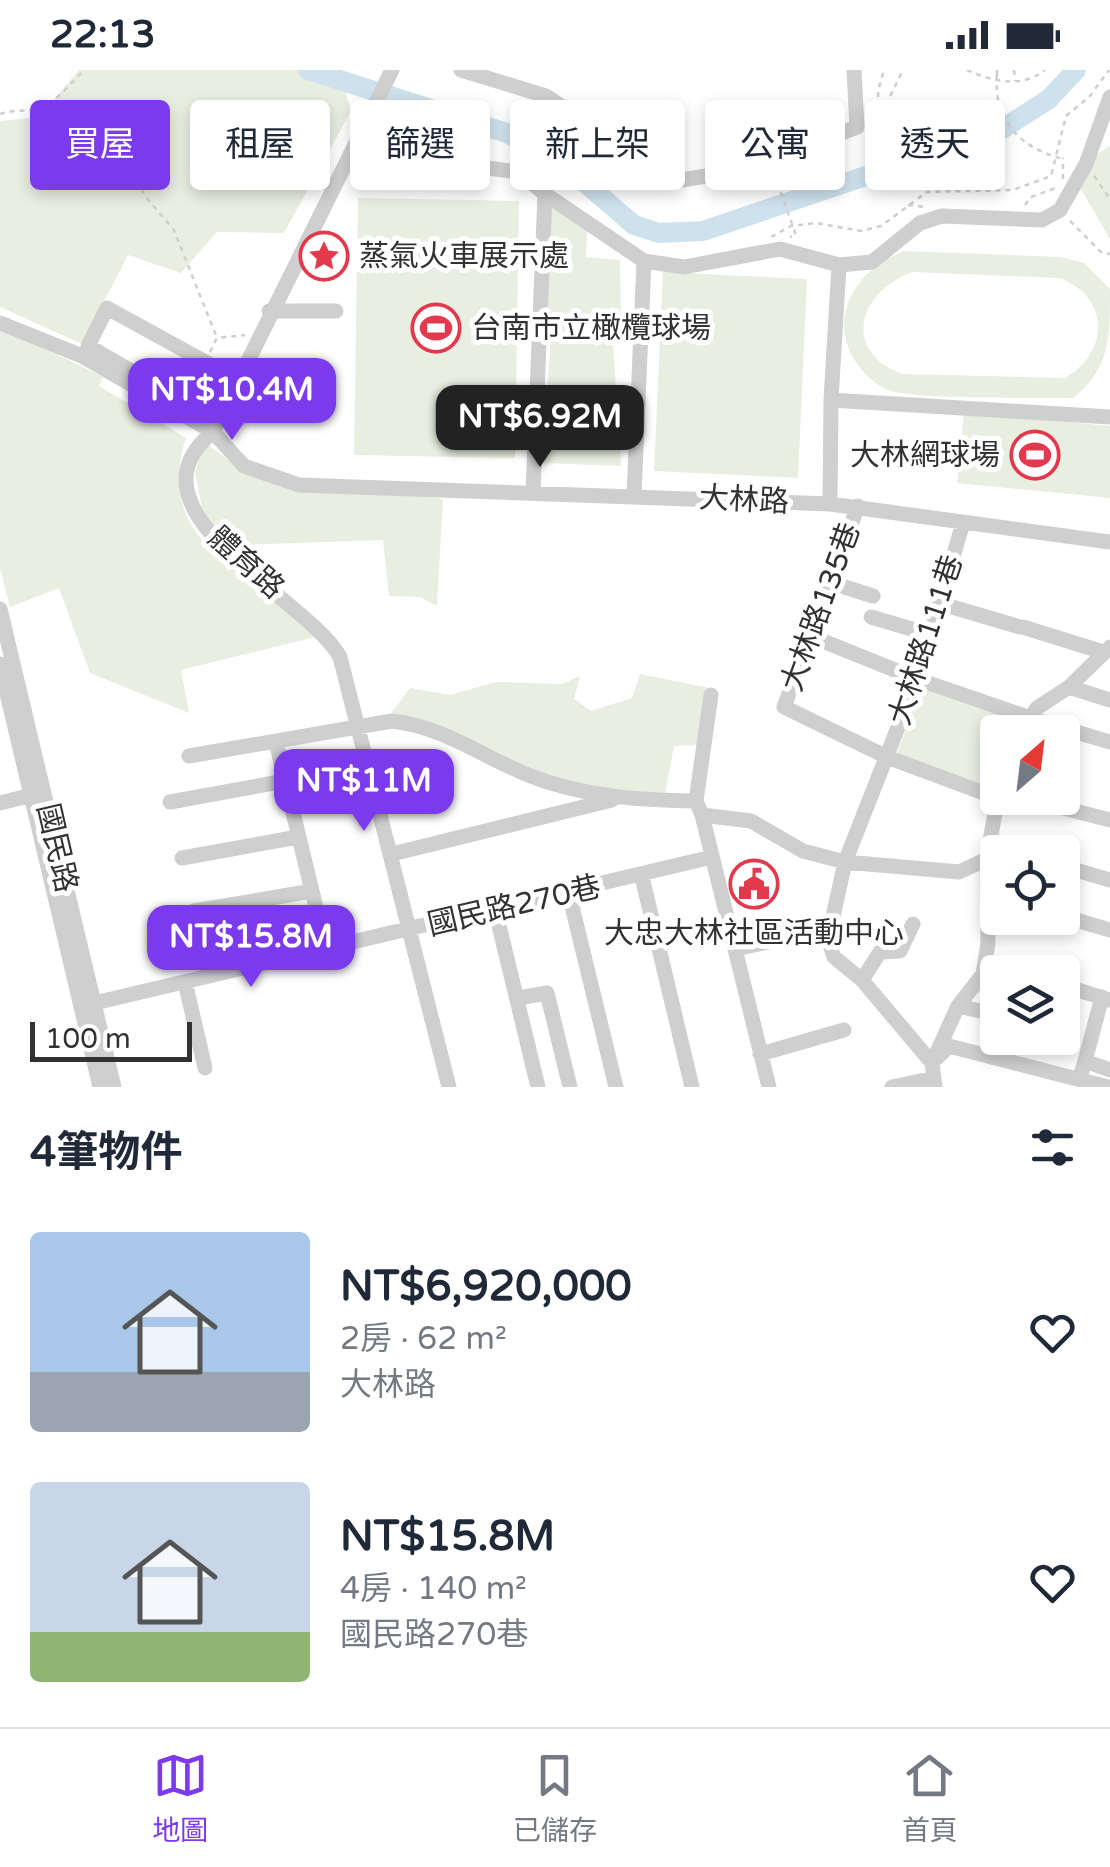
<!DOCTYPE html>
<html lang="zh-TW">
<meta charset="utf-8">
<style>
:root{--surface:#fff;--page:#f2f2f3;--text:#1f2937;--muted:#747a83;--line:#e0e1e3;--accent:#7c3aed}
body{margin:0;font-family:"Varela Round","Noto Sans TC",sans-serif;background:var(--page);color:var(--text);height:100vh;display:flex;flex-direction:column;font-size:38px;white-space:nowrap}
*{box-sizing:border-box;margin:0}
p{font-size:32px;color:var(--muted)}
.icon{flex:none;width:55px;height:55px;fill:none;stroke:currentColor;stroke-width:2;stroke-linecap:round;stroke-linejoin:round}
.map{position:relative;height:1017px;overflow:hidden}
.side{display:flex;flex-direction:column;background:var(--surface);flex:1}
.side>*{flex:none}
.guide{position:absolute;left:30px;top:30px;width:1050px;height:90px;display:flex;gap:20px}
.needle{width:65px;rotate:28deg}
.controls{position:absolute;left:980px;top:645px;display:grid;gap:20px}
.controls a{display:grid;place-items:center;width:100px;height:100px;border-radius:10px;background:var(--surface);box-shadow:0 5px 15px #0003;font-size:50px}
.scale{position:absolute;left:30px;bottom:25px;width:162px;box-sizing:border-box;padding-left:10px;border:5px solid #323232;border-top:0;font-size:28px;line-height:35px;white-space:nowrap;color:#323232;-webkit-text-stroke:8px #fff;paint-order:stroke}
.price{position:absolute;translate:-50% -85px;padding:0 22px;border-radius:20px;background:var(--accent);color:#fff;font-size:32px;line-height:65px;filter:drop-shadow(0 2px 5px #0008)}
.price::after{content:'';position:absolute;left:50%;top:60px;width:30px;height:22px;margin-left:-15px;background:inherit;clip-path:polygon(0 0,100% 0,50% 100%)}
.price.active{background:#222;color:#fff}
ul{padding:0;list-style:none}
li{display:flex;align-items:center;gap:30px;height:250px;padding:0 30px}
li span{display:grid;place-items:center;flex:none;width:280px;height:200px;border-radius:10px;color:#555}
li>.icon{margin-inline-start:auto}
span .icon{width:120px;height:120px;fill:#fffc;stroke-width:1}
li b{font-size:42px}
h2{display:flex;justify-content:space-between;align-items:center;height:120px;padding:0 30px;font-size:42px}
.pill{padding:0 35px;border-radius:10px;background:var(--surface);box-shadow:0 5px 15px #0003;font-size:35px;line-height:90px}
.pill.active{background:var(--accent);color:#fff}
.status{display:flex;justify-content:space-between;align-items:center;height:70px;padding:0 50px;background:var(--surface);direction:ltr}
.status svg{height:28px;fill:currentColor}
.menu{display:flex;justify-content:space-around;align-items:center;height:140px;border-top:2px solid var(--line);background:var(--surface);font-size:28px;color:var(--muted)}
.menu a{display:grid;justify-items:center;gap:5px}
.menu .active{color:var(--accent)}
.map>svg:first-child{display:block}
.green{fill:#e8eee0;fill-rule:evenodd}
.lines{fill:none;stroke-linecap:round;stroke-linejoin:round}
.river{stroke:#cee2ed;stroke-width:20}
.path{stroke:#cfcfcf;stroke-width:2.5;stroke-dasharray:5 5;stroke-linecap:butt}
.minor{stroke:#cfcfcf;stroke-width:15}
.path-bridge{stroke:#cfcfcf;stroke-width:2.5;stroke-dasharray:5 5;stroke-linecap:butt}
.labels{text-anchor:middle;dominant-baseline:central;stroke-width:10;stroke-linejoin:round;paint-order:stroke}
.poi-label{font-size:30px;fill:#323232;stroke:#fff;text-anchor:start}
.street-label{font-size:30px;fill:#323232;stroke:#fff}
</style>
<div class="status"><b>22:13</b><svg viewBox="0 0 49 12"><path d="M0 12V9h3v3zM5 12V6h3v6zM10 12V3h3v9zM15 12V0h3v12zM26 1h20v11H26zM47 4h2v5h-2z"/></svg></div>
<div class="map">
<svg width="1110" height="1017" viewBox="0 0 1110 1017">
<rect width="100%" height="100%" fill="#fff"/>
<path class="green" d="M79,0H339L351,41L284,163L217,162L181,203L128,185L82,274L0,237V51L39,47Z
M1110,76V169L1081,119L1094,86Z
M358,128L519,131L515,388L354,385Z
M551,136L587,160L586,187L620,190L621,249L543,247Z
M904,181L1061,187L1084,193L1110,219C1110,270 1110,298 1073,328C1037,327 913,330 888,320C861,308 839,275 845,245C852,212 873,194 904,181ZM912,202L1059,208C1110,226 1110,282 1065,308L903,304C841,282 858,222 912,202Z
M663,202L807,209L798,408L654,401Z
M552,250L612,256L621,396L542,393Z
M0,256L103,307L99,316L186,368C150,478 259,502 315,567L181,600L189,643L90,603L59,518L10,537L0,498Z
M964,342L1110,356V428L957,413Z
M204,372L243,401L443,429L437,536L420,527L389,526L383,470L240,475L216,463L202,438L195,402Z
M640,604L709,618L698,675L674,676L665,724C618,726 570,721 527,701C477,679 447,654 391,643L410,618L450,625L496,612L562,614L580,606L574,629L591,641L632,628Z
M922,616L1027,649L1017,662H998V721L897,683Z"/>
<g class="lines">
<path class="river" d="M308,0L507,63L570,100L634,155L659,163L703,161L999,61L1049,29L1076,0"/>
<path class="path" d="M967,0C992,11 1022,19 1045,0
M1014,0L1015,11
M997,5V0
M0,44C13,40 20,41 32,40C52,38 71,13 84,0
M129,44L118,47L98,43L87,50L81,72C96,90 110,100 134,101L144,125L174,160L217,268
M879,47L878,21L884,0
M868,58L879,49L903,0
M434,67L454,75
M774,103L796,165L790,167
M1094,106L1110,129
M1063,109V88
M908,135L925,137
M1025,135L1031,127L1056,118
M1070,151L1102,183L1110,184
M771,167L791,156L816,153L861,161L881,156L927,122L1013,120L1051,106L1066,46L1090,26L1109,0
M210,282L217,268L245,265"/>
<path class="minor" d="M392,0L213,362C116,441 309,529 340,587L449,1017
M461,0L546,26L675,111L751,99L857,57L854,0
M366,54L465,95L518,102L545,124L533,422
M545,124L644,191L684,197L780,179L839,195L872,192L920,153L942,146L1042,150L1060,140L1086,94L1110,27
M107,238L222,301L205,333L192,336L88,276Z
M269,241H336
M0,253L82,286L213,362L244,396L299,415L830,434L1110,472
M831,330L839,195
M634,425L644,191
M830,434L831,330L1110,347
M858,436L784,637L887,687L997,728
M963,453L917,609L845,792L959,802L987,789
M832,513L873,526
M942,534L1020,557
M0,539L114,1017
M871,547L932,565
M1023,557L1103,582
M813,567L917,609L1031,648
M0,594L100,1017
M1069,617L1110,630
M1028,661L1036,650L1110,672
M1020,662L1037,638L1069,617L1110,577
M276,672L326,879
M189,686L392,651C444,657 481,686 528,705C583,727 639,730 696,731L702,745L751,751L803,781L845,792L828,869L834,887L862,910L932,993L935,1017
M1024,728L1110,750
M696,731L711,625
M170,732L285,711
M0,733L40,723
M702,745L769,1017
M996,775L1019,782
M392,784L612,730
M182,788L298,767
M1062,796L1110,810
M642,807L692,1017
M569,824L616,1017
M495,839L538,1017
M194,841L312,821
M1062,846L1110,860
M735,879L830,859
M985,891L1022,902
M862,910L880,882L900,881L913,854
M185,912L205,998
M1062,915L1110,930
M518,928L547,923L570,1017
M82,936L712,787
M958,936L998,945
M760,984L844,960
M937,988L949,976L1108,1017
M1085,991L1102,927
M932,993L958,936L983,904L988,873L987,789L998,725
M1082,1001L1085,991L1110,1000
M892,1017L934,1008"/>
<path class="path-bridge" d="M997,5C993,49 1019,77 1060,88"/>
</g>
<defs>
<g id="sight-ring" transform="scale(2.5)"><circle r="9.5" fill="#fff" stroke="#e23a4c" stroke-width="1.5"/><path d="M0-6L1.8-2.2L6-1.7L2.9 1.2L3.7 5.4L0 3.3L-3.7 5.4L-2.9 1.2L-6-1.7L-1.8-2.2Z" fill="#e23a4c"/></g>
<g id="stadium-ring" transform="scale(2.5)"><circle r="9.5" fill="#fff" stroke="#e23a4c" stroke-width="1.5"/><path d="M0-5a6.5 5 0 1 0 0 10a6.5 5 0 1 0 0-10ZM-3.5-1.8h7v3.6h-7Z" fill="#e23a4c"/></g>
<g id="civic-ring" transform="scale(2.5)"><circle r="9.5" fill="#fff" stroke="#e23a4c" stroke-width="1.5"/><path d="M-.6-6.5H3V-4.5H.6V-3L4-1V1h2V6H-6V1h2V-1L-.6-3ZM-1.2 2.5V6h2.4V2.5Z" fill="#e23a4c"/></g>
</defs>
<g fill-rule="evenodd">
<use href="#sight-ring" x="324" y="186"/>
<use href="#stadium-ring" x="436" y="258"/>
<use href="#stadium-ring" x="1035" y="385"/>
<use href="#civic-ring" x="754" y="814"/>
</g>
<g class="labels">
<g class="poi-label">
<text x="359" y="186">蒸氣火車展示處</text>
<text x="471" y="258">台南市立橄欖球場</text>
<text x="1000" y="385" text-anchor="end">大林網球場</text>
<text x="754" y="863" text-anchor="middle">大忠大林社區活動中心</text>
</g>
<g class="street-label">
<text transform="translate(744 430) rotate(3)">大林路</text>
<text transform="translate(246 493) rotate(42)">體育路</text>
<text transform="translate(821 537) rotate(-70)">大林路135巷</text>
<text transform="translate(926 570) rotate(-72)">大林路111巷</text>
<text transform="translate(57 778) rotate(77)">國民路</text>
<text transform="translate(514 836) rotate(-13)">國民路270巷</text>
</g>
</g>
</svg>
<div class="controls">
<a><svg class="needle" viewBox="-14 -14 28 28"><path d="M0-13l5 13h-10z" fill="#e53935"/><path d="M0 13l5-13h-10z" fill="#747a83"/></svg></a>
<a><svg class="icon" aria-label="locate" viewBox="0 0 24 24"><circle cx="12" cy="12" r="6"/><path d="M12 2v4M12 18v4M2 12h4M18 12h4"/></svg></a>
<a><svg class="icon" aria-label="layers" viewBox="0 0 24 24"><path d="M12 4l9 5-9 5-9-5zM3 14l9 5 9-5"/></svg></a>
</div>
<div class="scale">100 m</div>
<b class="price" style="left:232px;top:373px">NT$10.4M</b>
<b class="price active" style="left:540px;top:400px">NT$6.92M</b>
<b class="price" style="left:364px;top:764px">NT$11M</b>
<b class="price" style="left:251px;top:920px">NT$15.8M</b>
<div class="guide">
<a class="pill active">買屋</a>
<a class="pill">租屋</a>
<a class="pill">篩選</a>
<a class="pill">新上架</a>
<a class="pill">公寓</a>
<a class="pill">透天</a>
</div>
</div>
<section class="side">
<h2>4筆物件<svg class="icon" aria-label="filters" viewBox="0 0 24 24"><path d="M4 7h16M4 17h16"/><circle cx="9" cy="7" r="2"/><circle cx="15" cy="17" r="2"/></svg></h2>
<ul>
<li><span style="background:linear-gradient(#a9c7e8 70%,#9aa5b1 0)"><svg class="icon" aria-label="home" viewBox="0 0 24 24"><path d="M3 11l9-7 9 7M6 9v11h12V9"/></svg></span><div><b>NT$6,920,000</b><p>2房 · 62 m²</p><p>大林路</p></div><svg class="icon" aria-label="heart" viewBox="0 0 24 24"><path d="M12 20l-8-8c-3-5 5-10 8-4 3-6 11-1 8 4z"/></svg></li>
<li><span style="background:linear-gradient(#c9d6e8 75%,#8fb573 0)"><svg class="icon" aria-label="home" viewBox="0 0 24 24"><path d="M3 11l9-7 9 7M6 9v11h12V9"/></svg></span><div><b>NT$15.8M</b><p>4房 · 140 m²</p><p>國民路270巷</p></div><svg class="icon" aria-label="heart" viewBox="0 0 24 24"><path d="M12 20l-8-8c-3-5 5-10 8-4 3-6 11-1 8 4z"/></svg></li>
</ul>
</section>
<nav class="menu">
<a class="active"><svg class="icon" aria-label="map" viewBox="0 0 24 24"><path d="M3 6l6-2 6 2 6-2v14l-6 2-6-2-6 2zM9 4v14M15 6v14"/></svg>地圖</a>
<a><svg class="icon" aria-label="saved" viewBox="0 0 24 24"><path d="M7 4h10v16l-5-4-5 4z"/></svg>已儲存</a>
<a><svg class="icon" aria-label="home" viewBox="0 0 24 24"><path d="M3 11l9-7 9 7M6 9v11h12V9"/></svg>首頁</a>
</nav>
